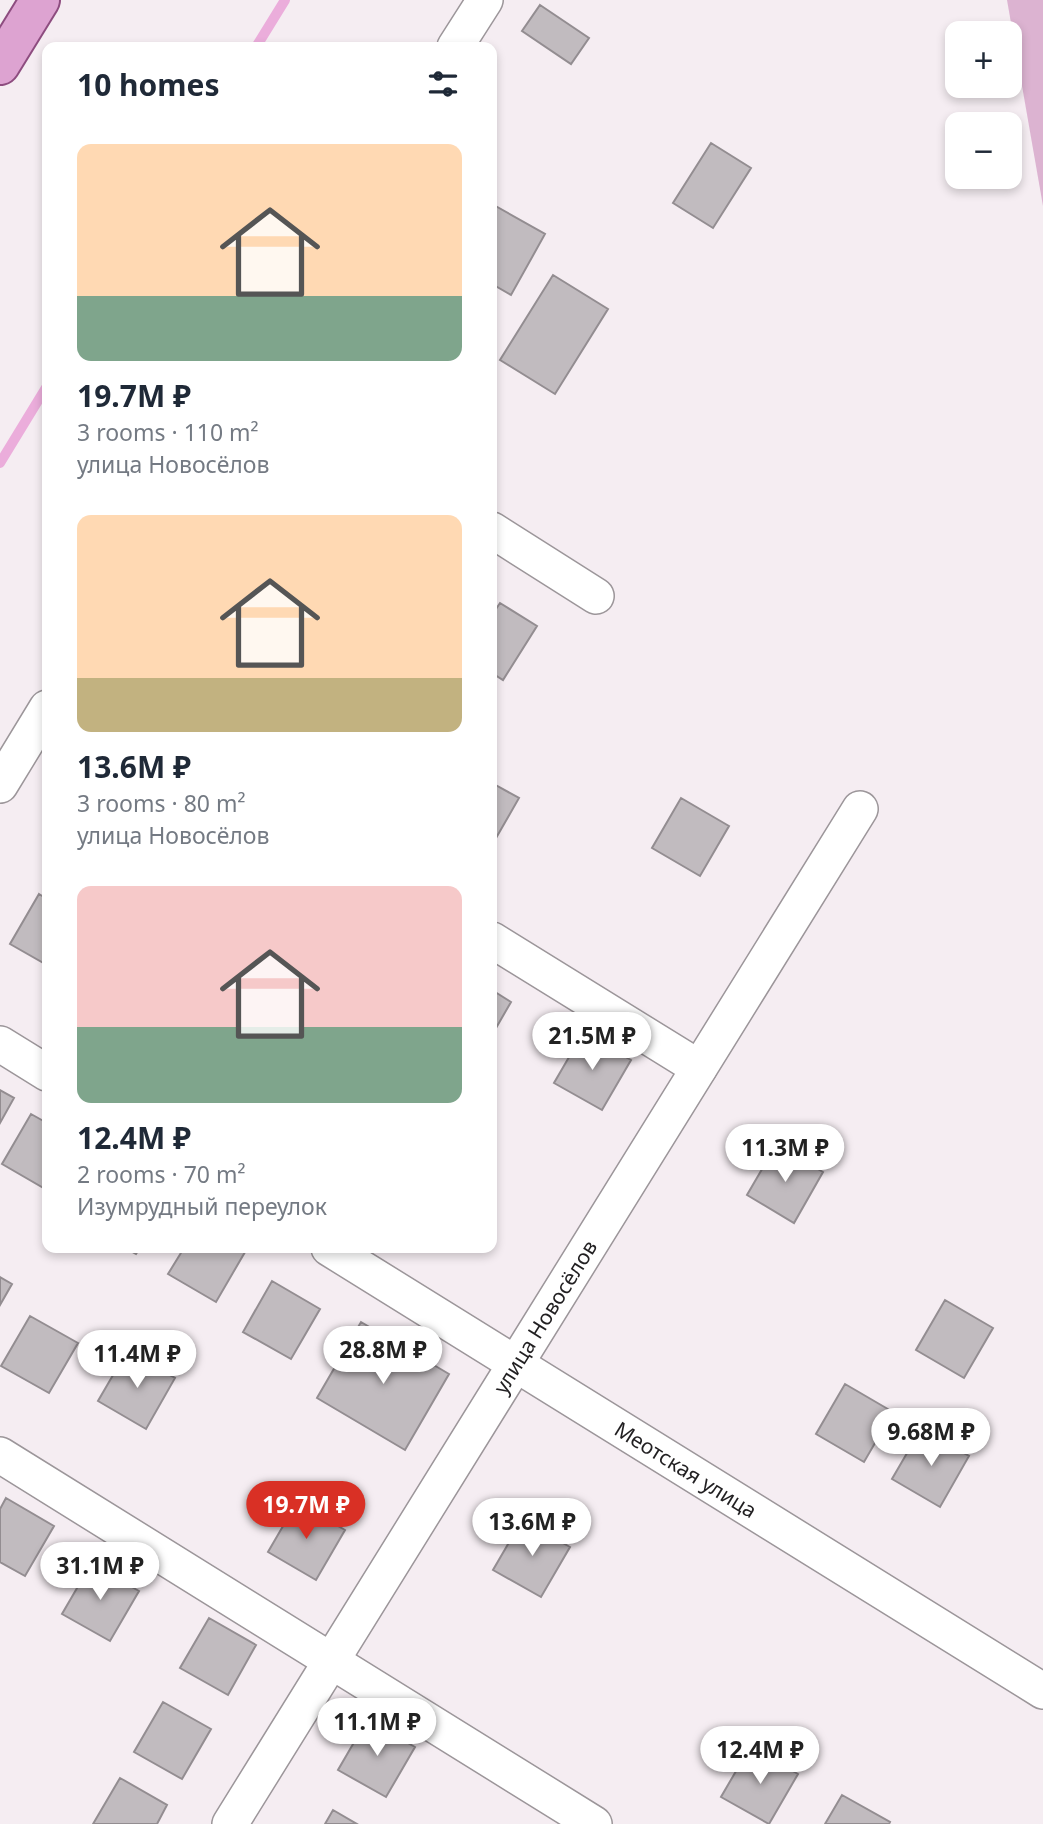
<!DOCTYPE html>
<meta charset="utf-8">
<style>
:root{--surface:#fff;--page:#f6f6f7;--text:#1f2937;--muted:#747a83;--accent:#d93025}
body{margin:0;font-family:"Noto Sans",sans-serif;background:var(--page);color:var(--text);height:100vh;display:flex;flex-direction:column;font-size:26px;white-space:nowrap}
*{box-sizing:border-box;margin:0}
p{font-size:23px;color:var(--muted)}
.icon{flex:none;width:38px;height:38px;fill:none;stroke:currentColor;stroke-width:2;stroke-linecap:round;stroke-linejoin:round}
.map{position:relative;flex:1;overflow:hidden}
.details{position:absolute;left:42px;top:42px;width:455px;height:1211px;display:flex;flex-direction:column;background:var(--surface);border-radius:14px;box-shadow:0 4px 10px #0003}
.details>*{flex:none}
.fabs{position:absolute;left:945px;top:21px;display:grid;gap:14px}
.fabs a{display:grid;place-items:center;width:77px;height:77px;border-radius:14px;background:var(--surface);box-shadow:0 4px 10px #0003;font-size:35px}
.price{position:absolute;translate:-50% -60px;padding:0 16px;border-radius:24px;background:#fff;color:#222;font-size:23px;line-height:46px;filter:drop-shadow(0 2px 4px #0008)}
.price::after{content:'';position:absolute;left:50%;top:42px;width:21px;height:16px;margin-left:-10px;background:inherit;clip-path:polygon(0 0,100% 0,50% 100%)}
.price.active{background:var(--accent);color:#fff}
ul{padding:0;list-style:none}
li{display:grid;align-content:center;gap:14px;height:371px;padding:0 35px}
li span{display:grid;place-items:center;height:217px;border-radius:14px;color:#555}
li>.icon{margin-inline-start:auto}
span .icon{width:126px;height:126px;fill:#fffc;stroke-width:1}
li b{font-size:30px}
h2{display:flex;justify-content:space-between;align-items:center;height:84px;padding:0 35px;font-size:30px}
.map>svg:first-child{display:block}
.green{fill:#dcb3d1}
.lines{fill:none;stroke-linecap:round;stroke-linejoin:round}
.stream{stroke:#ebaddb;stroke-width:10}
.building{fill:#c1bbbf;stroke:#938d91;stroke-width:2}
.minor-casing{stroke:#9c969a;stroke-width:38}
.major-casing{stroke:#8d4c7f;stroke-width:42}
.minor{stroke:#fff;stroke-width:35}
.major{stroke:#dda3d1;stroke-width:38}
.labels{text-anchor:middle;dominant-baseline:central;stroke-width:5;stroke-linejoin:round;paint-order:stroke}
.street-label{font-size:21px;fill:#211f21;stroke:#f5edf2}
</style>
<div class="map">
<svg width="1043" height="1824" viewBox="0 0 1043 1824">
<rect width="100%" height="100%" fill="#f5edf2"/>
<path class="green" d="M1007,0H1043V206Z"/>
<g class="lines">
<path class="stream" d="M256,47L285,0
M0,463L47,386"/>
</g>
<path class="building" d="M540,5L589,38L571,64L522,31Z
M711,143L751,168L713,228L673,203Z
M492,204L545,234L511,295L492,284Z
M553,275L608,309L555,394L500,360Z
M500,603L537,626L503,680L492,673V615Z
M492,783L519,798L492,845Z
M681,798L729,826L700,876L652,848Z
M39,894L47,899V965L10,944Z
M492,990L511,1002L492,1035Z
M583,1033L631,1060L602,1110L554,1083Z
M0,1090L14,1098L0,1123Z
M31,1114L47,1123V1190L2,1164Z
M776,1145L823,1172L794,1223L747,1195Z
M125,1248H140L136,1254Z
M184,1248H238L245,1252L216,1302L168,1274Z
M0,1277L12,1284L0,1305Z
M272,1281L320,1309L291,1359L243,1332Z
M945,1300L993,1328L964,1378L916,1350Z
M30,1316L78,1343L49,1393L1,1366Z
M361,1322L449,1374L405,1450L317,1398Z
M127,1351L175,1378L146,1429L98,1401Z
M845,1384L893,1412L864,1462L816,1434Z
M921,1429L969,1456L940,1507L892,1479Z
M6,1498L54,1526L25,1576L0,1562V1509Z
M297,1502L345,1530L316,1580L268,1552Z
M522,1520L570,1547L541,1597L493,1570Z
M91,1564L139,1591L110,1641L62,1614Z
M209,1618L256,1645L228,1695L180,1668Z
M163,1702L211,1729L182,1779L134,1752Z
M367,1720L415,1747L386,1797L338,1770Z
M750,1747L798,1774L769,1824L721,1797Z
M120,1778L167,1805L157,1824H93Z
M842,1795L890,1822L889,1824H825Z
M333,1810L357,1824H325Z"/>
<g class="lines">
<g class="minor-casing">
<g id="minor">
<path d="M455,47L485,0"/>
<path d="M492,530L596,596"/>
<path d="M0,785L47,708"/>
<path d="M492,940L699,1068"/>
<path d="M0,1044L47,1073"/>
<path id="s1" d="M329,1248L1043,1691"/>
<path d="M0,1455L594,1824"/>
<path id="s2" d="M230,1824L860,809"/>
</g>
</g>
<g class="major-casing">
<path id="major" d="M0,65L40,0"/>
</g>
<use href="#minor" class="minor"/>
<use href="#major" class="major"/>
</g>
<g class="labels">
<g class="street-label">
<text stroke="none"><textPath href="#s2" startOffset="597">улица Новосёлов</textPath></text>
<text stroke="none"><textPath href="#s1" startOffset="420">Меотская улица</textPath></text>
</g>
</g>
</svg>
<div class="fabs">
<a>+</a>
<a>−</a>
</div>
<b class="price" style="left:592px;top:1072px">21.5M ₽</b>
<b class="price" style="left:785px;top:1184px">11.3M ₽</b>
<b class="price" style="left:383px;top:1386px">28.8M ₽</b>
<b class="price" style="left:137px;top:1390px">11.4M ₽</b>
<b class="price" style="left:931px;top:1468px">9.68M ₽</b>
<b class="price active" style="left:306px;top:1541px">19.7M ₽</b>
<b class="price" style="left:532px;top:1558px">13.6M ₽</b>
<b class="price" style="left:100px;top:1602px">31.1M ₽</b>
<b class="price" style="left:377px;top:1758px">11.1M ₽</b>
<b class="price" style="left:760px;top:1786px">12.4M ₽</b>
<section class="details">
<h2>10 homes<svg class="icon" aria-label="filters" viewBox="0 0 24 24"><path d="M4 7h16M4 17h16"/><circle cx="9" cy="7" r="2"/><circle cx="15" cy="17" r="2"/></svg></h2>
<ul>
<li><span style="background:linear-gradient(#ffd9b3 70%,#7fa58c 0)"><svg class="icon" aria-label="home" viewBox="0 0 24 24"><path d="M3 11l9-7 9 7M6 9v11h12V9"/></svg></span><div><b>19.7M ₽</b><p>3 rooms · 110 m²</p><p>улица Новосёлов</p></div></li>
<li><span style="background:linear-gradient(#ffd9b3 75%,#c2b280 0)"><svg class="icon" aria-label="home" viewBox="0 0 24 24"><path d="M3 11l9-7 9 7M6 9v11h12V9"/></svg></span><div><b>13.6M ₽</b><p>3 rooms · 80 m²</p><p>улица Новосёлов</p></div></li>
<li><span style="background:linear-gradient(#f6c9c9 65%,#7fa58c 0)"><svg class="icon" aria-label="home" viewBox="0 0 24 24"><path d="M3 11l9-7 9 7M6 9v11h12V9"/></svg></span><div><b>12.4M ₽</b><p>2 rooms · 70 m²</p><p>Изумрудный переулок</p></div></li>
</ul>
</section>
</div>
